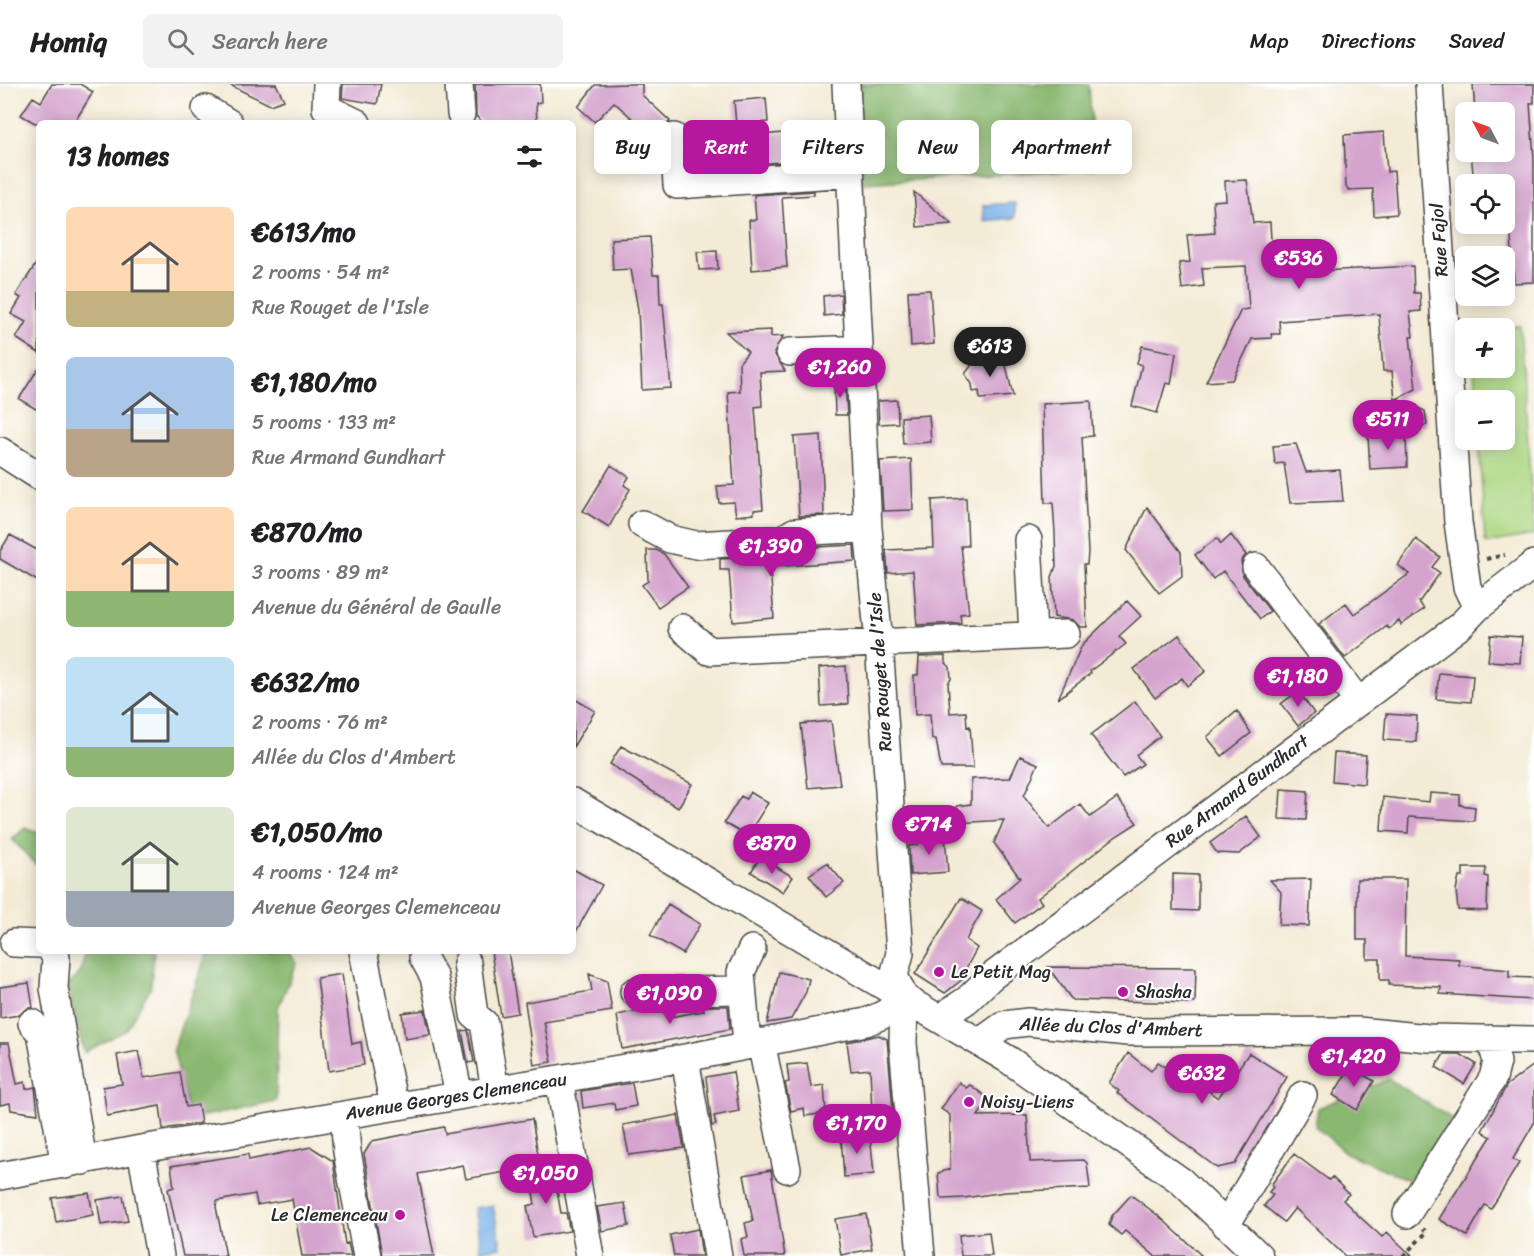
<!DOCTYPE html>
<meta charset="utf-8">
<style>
:root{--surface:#fff;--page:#f2f2f2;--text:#202124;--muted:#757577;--line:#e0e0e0;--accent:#b5179e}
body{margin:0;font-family:Sriracha,sans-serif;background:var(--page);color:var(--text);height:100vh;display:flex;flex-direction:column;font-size:22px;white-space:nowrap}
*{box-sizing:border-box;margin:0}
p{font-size:20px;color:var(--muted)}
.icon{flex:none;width:33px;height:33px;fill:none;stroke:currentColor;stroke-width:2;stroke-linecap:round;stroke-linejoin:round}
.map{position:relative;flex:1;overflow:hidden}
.drawer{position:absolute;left:36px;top:36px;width:540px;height:834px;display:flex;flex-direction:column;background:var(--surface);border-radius:9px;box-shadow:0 3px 15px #0003}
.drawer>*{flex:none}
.hud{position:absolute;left:594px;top:36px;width:570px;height:54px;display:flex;gap:12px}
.needle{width:39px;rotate:311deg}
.controls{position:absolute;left:1455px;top:18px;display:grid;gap:12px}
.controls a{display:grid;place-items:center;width:60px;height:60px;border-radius:9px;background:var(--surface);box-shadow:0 3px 15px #0003;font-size:30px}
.price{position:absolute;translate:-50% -51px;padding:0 14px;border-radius:21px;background:var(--accent);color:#fff;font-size:20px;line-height:39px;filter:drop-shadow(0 2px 3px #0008)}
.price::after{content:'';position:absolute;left:50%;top:36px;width:18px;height:14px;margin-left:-9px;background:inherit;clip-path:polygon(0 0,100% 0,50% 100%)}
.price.current{background:#222;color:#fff}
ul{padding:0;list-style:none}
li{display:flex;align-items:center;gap:18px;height:150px;padding:0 30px}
li span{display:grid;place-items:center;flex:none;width:168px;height:120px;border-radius:9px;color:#555}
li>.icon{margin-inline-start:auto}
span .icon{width:72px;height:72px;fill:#fffc;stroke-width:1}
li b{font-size:26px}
h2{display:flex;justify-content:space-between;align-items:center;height:72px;padding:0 30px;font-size:26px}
.pill{padding:0 21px;border-radius:9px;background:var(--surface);box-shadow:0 3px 15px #0003;font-size:21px;line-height:54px}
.pill.current{background:var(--accent);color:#fff}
header{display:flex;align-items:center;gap:36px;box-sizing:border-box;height:84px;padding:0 30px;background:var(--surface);border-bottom:2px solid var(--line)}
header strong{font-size:28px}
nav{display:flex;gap:33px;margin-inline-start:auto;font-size:21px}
.search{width:420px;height:54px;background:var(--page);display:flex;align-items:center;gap:15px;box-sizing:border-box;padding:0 21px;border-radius:9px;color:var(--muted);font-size:22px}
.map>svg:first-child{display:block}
.green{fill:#acd782;stroke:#6c8156;stroke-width:1.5}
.forest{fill:#89b870;stroke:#5a724e;stroke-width:1.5}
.water{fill:#78b0e8;stroke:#526e8a;stroke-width:1.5}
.building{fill:#d5a4ce}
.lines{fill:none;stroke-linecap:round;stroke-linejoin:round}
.minor-casing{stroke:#494845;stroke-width:30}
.path{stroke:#494845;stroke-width:4;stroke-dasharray:4.5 4.5;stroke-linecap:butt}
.minor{stroke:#fff;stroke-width:27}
.poi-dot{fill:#b5179e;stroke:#fff;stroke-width:2}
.labels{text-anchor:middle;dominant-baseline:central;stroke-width:4.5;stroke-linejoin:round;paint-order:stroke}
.street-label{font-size:18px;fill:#2b2b2b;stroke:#fff}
.poi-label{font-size:18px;fill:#2b2b2b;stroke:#fff;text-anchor:start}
</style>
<header>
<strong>Homiq</strong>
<div class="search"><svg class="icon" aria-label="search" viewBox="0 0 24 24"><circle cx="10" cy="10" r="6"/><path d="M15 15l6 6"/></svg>Search here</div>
<nav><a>Map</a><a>Directions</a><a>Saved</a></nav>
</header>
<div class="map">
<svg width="1534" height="1172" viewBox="0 0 1534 1172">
<rect width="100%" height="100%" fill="#fff"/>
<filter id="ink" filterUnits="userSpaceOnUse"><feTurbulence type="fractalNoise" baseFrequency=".0167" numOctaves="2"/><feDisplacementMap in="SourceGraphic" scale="12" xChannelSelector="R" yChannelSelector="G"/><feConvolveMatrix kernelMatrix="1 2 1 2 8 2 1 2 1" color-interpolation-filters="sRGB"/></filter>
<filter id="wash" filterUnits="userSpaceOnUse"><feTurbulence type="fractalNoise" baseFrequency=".008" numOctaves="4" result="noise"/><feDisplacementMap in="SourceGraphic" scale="24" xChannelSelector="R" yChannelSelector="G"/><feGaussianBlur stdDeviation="1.35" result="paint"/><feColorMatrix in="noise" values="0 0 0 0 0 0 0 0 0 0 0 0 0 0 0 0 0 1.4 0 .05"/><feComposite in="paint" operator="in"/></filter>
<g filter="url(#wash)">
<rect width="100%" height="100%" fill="#f4ebd6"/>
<path class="green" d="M1520,242L1534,451L1488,459L1485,457L1479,356H1504V316H1476L1474,284H1504V244H1472Z"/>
<path class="forest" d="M857,0H1089L1094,85L863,99Z
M25,744L39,749V784L12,755Z
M85,867H154L151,903L126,946L84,969L67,902L81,888Z
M205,867H287L297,879L278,924L276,1017L190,1035L173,965L204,877Z
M1389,995L1452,1035L1409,1096L1346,1069L1315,1042L1318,1024Z"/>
<path class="water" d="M1015,119V134L984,137L983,121Z
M493,1121L501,1163L481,1166L474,1124Z"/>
<g id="blocks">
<path class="building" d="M52,0H80L93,8L74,39H35L21,31L33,13L41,18Z
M228,0H276L284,16L270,21Z
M343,0H381L377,20L342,14Z
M475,0H540L541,18L536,19L537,39H483L476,32Z
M631,0H642V11L670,37L654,54L614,18L595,38L578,23L595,1Z
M1473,0H1534V19H1530L1534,75V198L1514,199L1510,138H1504V100H1474L1471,68H1504V28H1475Z
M766,14L768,38L736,41L734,17Z
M792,48L793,69L812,67V76L750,80L749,65L762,51Z
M1384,48L1387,88L1394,87L1397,130L1374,132L1373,105L1348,106L1346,103L1344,51Z
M1247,96L1253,139L1270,138L1272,174L1322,170L1321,187L1413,182L1414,209H1420L1421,227L1410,228L1413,253H1410L1416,305L1395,316L1392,287H1383L1379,230L1279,237L1280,250H1271L1272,254L1252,255L1232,296L1206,298L1241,226L1249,225L1246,182L1202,184L1204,202L1182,205L1179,179L1190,178L1187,151L1215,149L1213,117L1226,116L1225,97Z
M814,107V111L782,113L787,183L752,186L749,136H756L754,111Z
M914,108L952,140L917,143Z
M650,153L653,191H659L660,220H663L671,304L642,306L638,226L631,185L613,186L611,155Z
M717,167L718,185L699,186L697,168Z
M39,175V269L16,254L26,238L11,230L21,214L16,211Z
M930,206L934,260L911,262L908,207Z
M841,210L842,230L824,232L823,212Z
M771,246V253L783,252L774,269L785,287L760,288L762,322L755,323L763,425L754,426V430L736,432L734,418L719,419L717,402L734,401L728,308L740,307L739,279L748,268L726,248Z
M1142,262L1176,269L1171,300L1166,299L1157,329L1132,322L1142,281L1137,279Z
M999,273L1000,278L1005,277L1013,312L980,315L979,307L973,308L972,300L965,290L971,282L970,276Z
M39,283V327L19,315Z
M845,299L847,331H835L834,300Z
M1397,315L1425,327L1427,341L1399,342Z
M897,316L898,339L879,340L878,317Z
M1091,317L1093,352L1082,353L1088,468L1087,480H1084L1087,543H1080L1073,536L1054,533L1052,493L1056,482L1055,449L1053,419H1045L1042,320Z
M929,331L931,358L903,360L901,333Z
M1406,350L1407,383L1370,385L1368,352Z
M821,351L824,431L799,432L794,353Z
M1296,360L1306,388L1340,386L1343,417L1290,419L1284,379L1275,380L1273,362Z
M911,375L913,426L883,427L880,377Z
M611,381L629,393L624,401L630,405L609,443L583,427Z
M966,414L968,462H961L969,529L960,530L961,539L917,541L913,487L888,489L886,466L934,464L932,416Z
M1147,423L1181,468L1182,492L1159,509L1126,466Z
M10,451L39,467V498L0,475V467Z
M1231,451L1246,471L1241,477L1243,492L1270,527L1260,535L1223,487L1213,495L1195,471L1217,454L1221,460Z
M1416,455L1440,473L1432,483L1440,489L1419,518L1424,525L1401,541L1399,537L1389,545L1387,542L1345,574L1319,540L1346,519L1354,530L1409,490L1398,481Z
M854,461L855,477L770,483L774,534L733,538L729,486H720V475L782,472L799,464Z
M647,466H656L664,470L688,503L658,523L642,501L648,497Z
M1127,517L1141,532L1119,552L1126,560L1090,587L1091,589L1058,615L1082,561Z
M1179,551L1206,587L1187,602L1182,594L1155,614L1134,585Z
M1491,551L1522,553L1520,579L1488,577Z
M945,572V578L950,583L951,595L948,599L950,629L966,628L967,643L970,642L973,684H941L936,655H932L930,630L915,631L914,591H918L919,573Z
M846,582L848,620L821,622L819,584Z
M1439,589L1473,592L1471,618L1436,615Z
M1298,607L1314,629L1298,642L1281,620Z
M573,614L595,627L573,663Z
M1135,617L1160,652L1136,671L1143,680L1123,693L1091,651Z
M1237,627L1251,649L1222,672L1207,653Z
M1386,630L1417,632L1416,658L1384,656Z
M831,637L840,701L808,704L801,640Z
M621,662L692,700L678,724L610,680Z
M1334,669L1366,671L1364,700L1332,697Z
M1020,672L1038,680L1024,712L1049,744L1080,720L1090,733L1117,714L1137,739L1115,753L1038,814L1042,819L1015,839L996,815L1020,794L994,759L1004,736L958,739L957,722L971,720V695L1010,694Z
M1281,705L1308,707L1306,736L1279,735Z
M750,708L768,719L747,752L724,739L741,712L746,715Z
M1430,709L1460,711V721L1475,723L1474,737L1409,733L1408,749L1381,747L1383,713L1429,718Z
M1246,732L1261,753L1239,770L1217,769L1210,759Z
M945,752L948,788L910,791L909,762L917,761V754Z
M760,773L793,793L783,808L751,788Z
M827,779L844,799L826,813L809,791Z
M1463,784H1486L1485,792L1488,793L1487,827L1458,826L1456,806L1459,793H1463Z
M573,785L602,801L573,853Z
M1173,790L1198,791V827L1173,826Z
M1311,795L1309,842L1279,841L1281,808L1270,796Z
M1357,795H1406L1405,872L1459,875V881L1509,886V893L1534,894V916L1440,910L1441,903L1389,901V896H1380V875H1367V856H1357Z
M961,814L982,827L966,856L977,864L964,888L968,891L945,909L915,890Z
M668,820L700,840L683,870L650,851Z
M491,867H508L518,929L501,932Z
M1048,883L1196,884L1195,919L1072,916Z
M779,888L809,895L806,908L791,935L767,939Z
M342,890L352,960L361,958L364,981L329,987L317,894Z
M589,890L607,897L612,927L544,938L552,978L534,981L525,918L592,907Z
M29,899L33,924H28L19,931L0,934V903Z
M703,922H728L730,945L622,965L617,931L652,924L653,928L668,925L670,933L704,927Z
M425,926L430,951L405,955L402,929Z
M468,946L474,978L468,979L462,947Z
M879,951L887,955L895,1049L873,1050L870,985L851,987L847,958Z
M0,959H9L17,1000L25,998L26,1005L35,1003L38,1030L11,1026L10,1019L0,1021Z
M138,967L144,994L180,988L186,1023L198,1021L201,1039L163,1045L160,1022L107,1032L103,1003L122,1000L117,971Z
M1128,969L1151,987L1158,978L1173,988L1176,983L1218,1014L1249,969L1287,993L1235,1080L1217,1084L1117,1009L1119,1007L1109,999Z
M1444,970H1460L1476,980L1464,1000L1436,983Z
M807,979L811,1003L824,1001L826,1029L805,1032L804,1024L791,1027L785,999L789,998L787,981Z
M1534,981V1039L1513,1075L1519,1079L1491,1125L1485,1121L1467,1152L1439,1135L1491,1053L1482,1047L1507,1001Z
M1350,983L1374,997L1357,1026L1333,1011Z
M733,988L739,1027L714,1032L716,1041L712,1042L706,993Z
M959,998L966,1004L970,1001L989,1015L978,1032L1027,1031L1030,1078L1084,1076L1087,1079L1090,1104L1005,1108L964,1114L943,1115L940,1113L938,1089L950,1085V1031L941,1025Z
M632,999L636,1022L615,1026L614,1019L583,1024L581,1007Z
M678,1031L684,1064L629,1071L623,1041Z
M532,1035L540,1082L466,1095L463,1081L418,1090L434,1172H382L364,1070L372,1057L444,1043L445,1050Z
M870,1050L874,1090L844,1093L841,1052Z
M311,1063L333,1077L345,1160L348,1159L351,1172H302L292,1115L257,1121L255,1110L217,1117L216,1123L226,1172H183L168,1105L174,1103L171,1082L248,1070L249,1076Z
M1294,1070L1329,1096L1332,1093L1349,1110L1343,1116L1360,1133L1382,1153L1387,1148L1412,1172H1345L1295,1124L1284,1138L1264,1122L1273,1111L1269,1108L1273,1103L1271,1101Z
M552,1080L561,1129H566L570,1147L533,1153L527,1122L535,1120L530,1092Z
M771,1086L785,1172H744L741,1155L748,1153L745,1139L753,1137L744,1091Z
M89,1109L93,1131L56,1138L52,1114Z
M1131,1111L1160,1133L1202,1172H1155L1125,1147L1121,1151L1109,1141L1112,1132Z
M123,1112L128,1137L101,1141L97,1116Z
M625,1119L629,1142L602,1147L597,1123Z
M866,1130L872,1165L841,1171L835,1135Z
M698,1145L702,1172H674L670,1151Z
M989,1148L992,1172H961L959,1151Z"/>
</g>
</g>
<g filter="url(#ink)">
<use href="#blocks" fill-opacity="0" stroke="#494845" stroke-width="1.5"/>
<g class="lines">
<g class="minor-casing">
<path id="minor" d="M327,0L326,24L357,39
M459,0L461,30
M846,0L868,444L879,559L900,869L894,892L904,913L903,959L921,1172
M1429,0L1458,438L1467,503L1477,524
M206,25L229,39
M674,53L677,101L850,89
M790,268L859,265
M0,367L39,392
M642,440L670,455L696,461L781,456L794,448L868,444
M1028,456L1033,551
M1256,483L1357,616
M682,544L709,567L1066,550
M573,718L1009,976L1181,1097L1259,1172
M14,859L39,860
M52,867L56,873L54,904L83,1077
M363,867L394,1022
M423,873L434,893L459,1011
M467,879L474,931L484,939L495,1006
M634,908L740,906
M940,934L967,916L991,893L1461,541L1477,524L1534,480
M32,939L41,949L65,1081
M761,958L787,1085
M980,958L1004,941L1028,938L1128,948L1358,947L1429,954L1534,956
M747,960L741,888L752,865
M685,974L718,1172
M559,995L590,1172
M344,1031L347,1068L367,1172
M141,1065L160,1172
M0,1092L141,1065L685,974L866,938L885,930L904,913
M1407,1130L1493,994L1497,978L1491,955
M1226,1141L1303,1011"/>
</g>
<path class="path" d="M1486,475L1505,471
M1403,1172L1427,1148L1423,1145"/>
<use href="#minor" class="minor"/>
</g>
</g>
<g class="poi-dot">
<circle cx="939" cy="888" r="6"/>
<circle cx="1123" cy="908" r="6"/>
<circle cx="969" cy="1018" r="6"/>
<circle cx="400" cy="1131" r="6"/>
</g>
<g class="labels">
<g class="street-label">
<text transform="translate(1439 156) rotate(-94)">Rue Fajol</text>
<text transform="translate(880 588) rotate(-94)">Rue Rouget de l'Isle</text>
<text transform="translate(1237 707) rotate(-37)">Rue Armand Gundhart</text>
<text transform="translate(1111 943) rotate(2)">Allée du Clos d'Ambert</text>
<text transform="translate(456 1012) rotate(-9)">Avenue Georges Clemenceau</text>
</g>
<g class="poi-label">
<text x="951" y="888">Le Petit Mag</text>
<text x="1135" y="908">Shasha</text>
<text x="981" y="1018">Noisy-Liens</text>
<text x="388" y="1131" text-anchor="end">Le Clemenceau</text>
</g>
</g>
</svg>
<div class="controls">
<a><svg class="needle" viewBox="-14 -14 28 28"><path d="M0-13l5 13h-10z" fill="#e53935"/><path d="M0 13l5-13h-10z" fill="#757577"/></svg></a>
<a><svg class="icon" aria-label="locate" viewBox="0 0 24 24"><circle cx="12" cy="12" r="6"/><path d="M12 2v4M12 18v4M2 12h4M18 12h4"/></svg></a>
<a><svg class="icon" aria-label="layers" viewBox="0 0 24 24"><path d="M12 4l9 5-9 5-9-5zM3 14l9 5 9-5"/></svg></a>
<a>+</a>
<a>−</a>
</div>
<b class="price" style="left:1299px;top:206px">€536</b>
<b class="price current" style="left:990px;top:294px">€613</b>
<b class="price" style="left:840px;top:315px">€1,260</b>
<b class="price" style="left:1388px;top:367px">€511</b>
<b class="price" style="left:771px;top:494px">€1,390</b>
<b class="price" style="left:1298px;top:624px">€1,180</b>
<b class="price" style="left:929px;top:772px">€714</b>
<b class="price" style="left:772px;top:791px">€870</b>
<b class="price" style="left:670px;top:941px">€1,090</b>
<b class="price" style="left:1354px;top:1004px">€1,420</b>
<b class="price" style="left:1202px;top:1021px">€632</b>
<b class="price" style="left:857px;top:1071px">€1,170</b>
<b class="price" style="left:546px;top:1121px">€1,050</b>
<div class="hud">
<a class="pill">Buy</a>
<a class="pill current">Rent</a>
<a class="pill">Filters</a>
<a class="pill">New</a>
<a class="pill">Apartment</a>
</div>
<section class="drawer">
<h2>13 homes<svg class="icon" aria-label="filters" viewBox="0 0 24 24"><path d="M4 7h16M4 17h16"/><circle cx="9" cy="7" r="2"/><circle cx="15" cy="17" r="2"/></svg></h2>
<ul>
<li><span style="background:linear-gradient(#ffd9b3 70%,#c2b280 0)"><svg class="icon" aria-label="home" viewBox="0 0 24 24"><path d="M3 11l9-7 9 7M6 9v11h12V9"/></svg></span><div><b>€613/mo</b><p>2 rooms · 54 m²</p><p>Rue Rouget de l'Isle</p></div></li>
<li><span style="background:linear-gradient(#a9c7e8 60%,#b9a48a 0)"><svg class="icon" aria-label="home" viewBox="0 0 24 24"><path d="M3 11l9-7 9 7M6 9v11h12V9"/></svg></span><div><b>€1,180/mo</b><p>5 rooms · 133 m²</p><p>Rue Armand Gundhart</p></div></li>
<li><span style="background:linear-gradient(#ffd9b3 70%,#8fb573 0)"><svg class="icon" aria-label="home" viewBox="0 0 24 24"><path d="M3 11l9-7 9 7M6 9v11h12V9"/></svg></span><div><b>€870/mo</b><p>3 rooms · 89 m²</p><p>Avenue du Général de Gaulle</p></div></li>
<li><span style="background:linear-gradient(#bfe0f5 75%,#8fb573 0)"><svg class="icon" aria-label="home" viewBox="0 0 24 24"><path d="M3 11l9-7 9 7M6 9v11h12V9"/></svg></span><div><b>€632/mo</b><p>2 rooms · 76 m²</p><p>Allée du Clos d'Ambert</p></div></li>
<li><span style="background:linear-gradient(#dfe7d0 70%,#9aa5b1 0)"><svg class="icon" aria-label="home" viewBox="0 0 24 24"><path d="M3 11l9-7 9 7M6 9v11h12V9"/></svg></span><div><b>€1,050/mo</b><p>4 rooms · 124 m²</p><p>Avenue Georges Clemenceau</p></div></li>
</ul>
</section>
</div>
